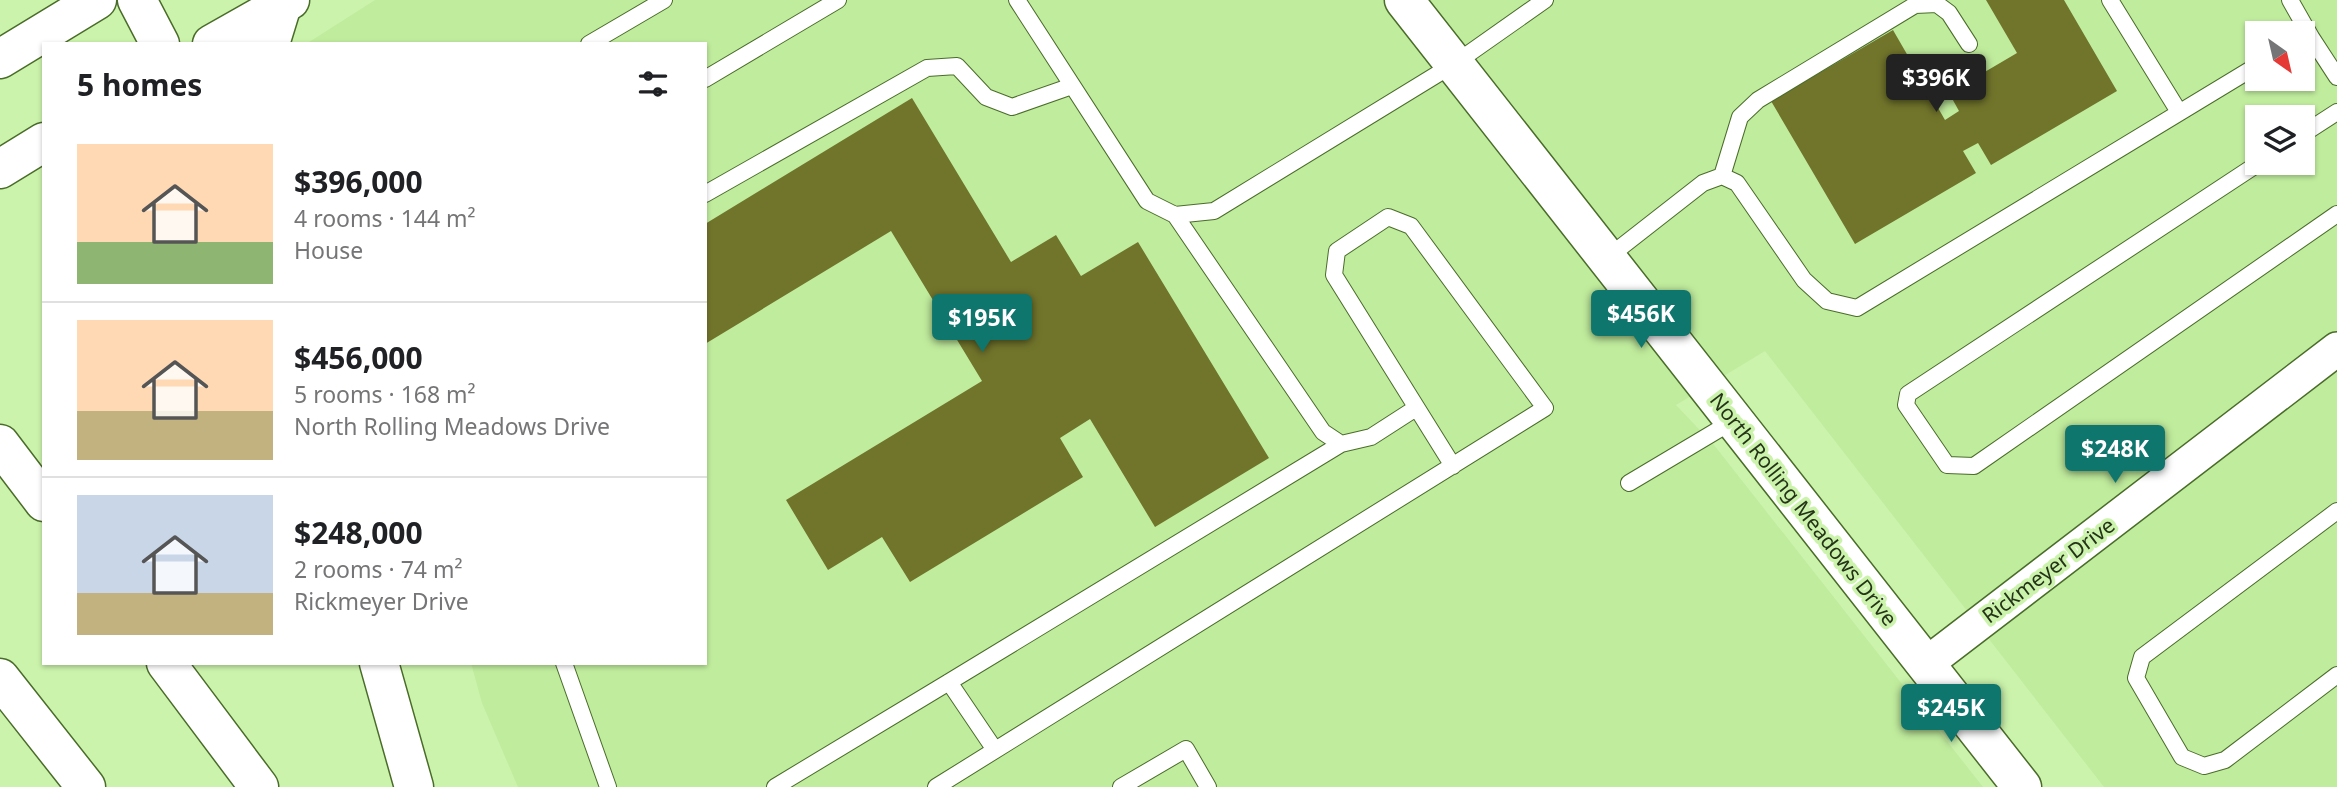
<!DOCTYPE html>
<meta charset="utf-8">
<style>
:root{--surface:#fff;--page:#f2f2f2;--text:#202124;--muted:#757577;--line:#e0e0e0;--accent:#0f766e}
body{margin:0;font-family:"Noto Sans",sans-serif;background:var(--page);color:var(--text);height:100vh;display:flex;flex-direction:column;font-size:26px;white-space:nowrap}
*{box-sizing:border-box;margin:0}
p{font-size:23px;color:var(--muted)}
.icon{flex:none;width:38px;height:38px;fill:none;stroke:currentColor;stroke-width:2;stroke-linecap:round;stroke-linejoin:round}
.map{position:relative;flex:1;overflow:hidden}
.drawer{position:absolute;left:42px;top:42px;width:665px;height:623px;display:flex;flex-direction:column;background:var(--surface);border-radius:0px;box-shadow:0 2px 5px #0004}
.drawer>*{flex:none}
.needle{width:46px;rotate:146deg}
.controls{position:absolute;left:2245px;top:21px;display:grid;gap:14px}
.controls a{display:grid;place-items:center;width:70px;height:70px;border-radius:0px;background:var(--surface);box-shadow:0 2px 5px #0004;font-size:35px}
.price{position:absolute;translate:-50% -60px;padding:0 16px;border-radius:7px;background:var(--accent);color:#fff;font-size:23px;line-height:46px;filter:drop-shadow(0 2px 4px #0008)}
.price::after{content:'';position:absolute;left:50%;top:42px;width:21px;height:16px;margin-left:-10px;background:inherit;clip-path:polygon(0 0,100% 0,50% 100%)}
.price.selected{background:#222;color:#fff}
ul{padding:0;list-style:none}
li{display:flex;align-items:center;gap:21px;height:175px;padding:0 35px}
li+li{border-top:2px solid var(--line)}
li span{display:grid;place-items:center;flex:none;width:196px;height:140px;border-radius:0px;color:#555}
li>.icon{margin-inline-start:auto}
span .icon{width:84px;height:84px;fill:#fffc;stroke-width:1}
li b{font-size:30px}
h2{display:flex;justify-content:space-between;align-items:center;height:84px;padding:0 35px;font-size:30px}
.map>svg:first-child{display:block}
.built{fill:#c0ec9d;fill-rule:evenodd}
.building{fill:#71752b}
.lines{fill:none;stroke-linecap:round;stroke-linejoin:round}
.service-casing{stroke:#4a6c29;stroke-width:18}
.minor-casing{stroke:#4a6c29;stroke-width:36}
.secondary-casing{stroke:#4a6c29;stroke-width:41}
.primary-casing{stroke:#4a6c29;stroke-width:41}
.motorway-casing{stroke:#4a6c29;stroke-width:41}
.service{stroke:#fff;stroke-width:16}
.minor{stroke:#fff;stroke-width:33}
.secondary{stroke:#fff;stroke-width:38}
.primary{stroke:#fff;stroke-width:38}
.motorway{stroke:#fff;stroke-width:38}
.labels{text-anchor:middle;dominant-baseline:central;stroke-width:7;stroke-linejoin:round;paint-order:stroke}
.street-label{font-size:21px;fill:#253418;stroke:#cbf3ac}
</style>
<div class="map">
<svg width="2337" height="787" viewBox="0 0 2337 787">
<rect width="100%" height="100%" fill="#cbf3ac"/>
<path class="built" d="M375,0H2337V787H2104L1765,351L1676,405L1714,445L1983,787H518L482,703L471,663H705V44H306ZM2258,33H2303V79H2258ZM2258,117H2303V163H2258Z"/>
<path class="building" d="M1986,0H2064L2117,91L1991,165L1978,143L1963,151L1976,173L1855,244L1771,101L1893,30L1945,120L1959,111L1949,93L2017,53Z
M912,98L1011,262L1056,235L1081,276L1138,242L1269,458L1155,527L1090,419L1060,438L1083,477L910,582L882,537L828,570L786,500L982,381L891,231L705,344V224Z"/>
<g class="lines">
<g class="service-casing">
<path id="service" d="M1017,0L1147,201L1175,215L1214,211L1454,64L1545,0
M2110,0L2179,112
M2290,0L2311,37
M2303,41L2311,37L2337,77
M589,44L664,0
M705,79L838,0
M2303,134L2337,112
M2259,163L1908,394L1906,405L1947,465L1974,466L2337,214
M1722,176L1740,117L1758,100L1915,5L1937,4L1949,13L1969,44
M705,194L927,68L957,66L986,97L1012,107L1072,86
M1175,215L1323,432L1341,444L1371,437L1416,408
M1607,258L1703,183L1722,176L1737,183L1804,280L1827,301L1857,308L2258,65
M1629,483L1733,421
M2337,511L2142,657L2136,678L2182,757L2204,766L2225,760L2337,675
M564,663L608,787
M995,750L949,682L1341,444
M775,787L949,682
M936,787L1545,408L1411,226L1388,217L1337,251L1334,275L1453,466
M1121,787L1186,749L1208,787"/>
</g>
<g class="minor-casing">
<path id="minor" d="M1926,664L2337,349"/>
</g>
<g class="secondary-casing">
<path id="secondary" d="M1404,0L2022,787"/>
</g>
<g class="primary-casing">
<path id="primary" d="M212,44L290,0
M0,59L97,0
M0,169L44,142"/>
</g>
<g class="motorway-casing">
<path id="motorway" d="M137,0L160,44
M270,44L282,5
M0,444L44,502
M166,663L259,787
M379,663L414,787
M0,678L86,787"/>
</g>
<use href="#service" class="service"/>
<use href="#minor" class="minor"/>
<use href="#secondary" class="secondary"/>
<use href="#primary" class="primary"/>
<use href="#motorway" class="motorway"/>
</g>
<g class="labels">
<g class="street-label">
<text transform="translate(1804 509) rotate(52)">North Rolling Meadows Drive</text>
<text transform="translate(2048 570) rotate(-37)">Rickmeyer Drive</text>
</g>
</g>
</svg>
<div class="controls">
<a><svg class="needle" viewBox="-14 -14 28 28"><path d="M0-13l5 13h-10z" fill="#e53935"/><path d="M0 13l5-13h-10z" fill="#757577"/></svg></a>
<a><svg class="icon" aria-label="layers" viewBox="0 0 24 24"><path d="M12 4l9 5-9 5-9-5zM3 14l9 5 9-5"/></svg></a>
</div>
<b class="price selected" style="left:1936px;top:114px">$396K</b>
<b class="price" style="left:1641px;top:350px">$456K</b>
<b class="price" style="left:982px;top:354px">$195K</b>
<b class="price" style="left:2115px;top:485px">$248K</b>
<b class="price" style="left:1951px;top:744px">$245K</b>
<section class="drawer">
<h2>5 homes<svg class="icon" aria-label="filters" viewBox="0 0 24 24"><path d="M4 7h16M4 17h16"/><circle cx="9" cy="7" r="2"/><circle cx="15" cy="17" r="2"/></svg></h2>
<ul>
<li><span style="background:linear-gradient(#ffd9b3 70%,#8fb573 0)"><svg class="icon" aria-label="home" viewBox="0 0 24 24"><path d="M3 11l9-7 9 7M6 9v11h12V9"/></svg></span><div><b>$396,000</b><p>4 rooms · 144 m²</p><p>House</p></div></li>
<li><span style="background:linear-gradient(#ffd9b3 65%,#c2b280 0)"><svg class="icon" aria-label="home" viewBox="0 0 24 24"><path d="M3 11l9-7 9 7M6 9v11h12V9"/></svg></span><div><b>$456,000</b><p>5 rooms · 168 m²</p><p>North Rolling Meadows Drive</p></div></li>
<li><span style="background:linear-gradient(#c9d6e8 70%,#c2b280 0)"><svg class="icon" aria-label="home" viewBox="0 0 24 24"><path d="M3 11l9-7 9 7M6 9v11h12V9"/></svg></span><div><b>$248,000</b><p>2 rooms · 74 m²</p><p>Rickmeyer Drive</p></div></li>
</ul>
</section>
</div>
